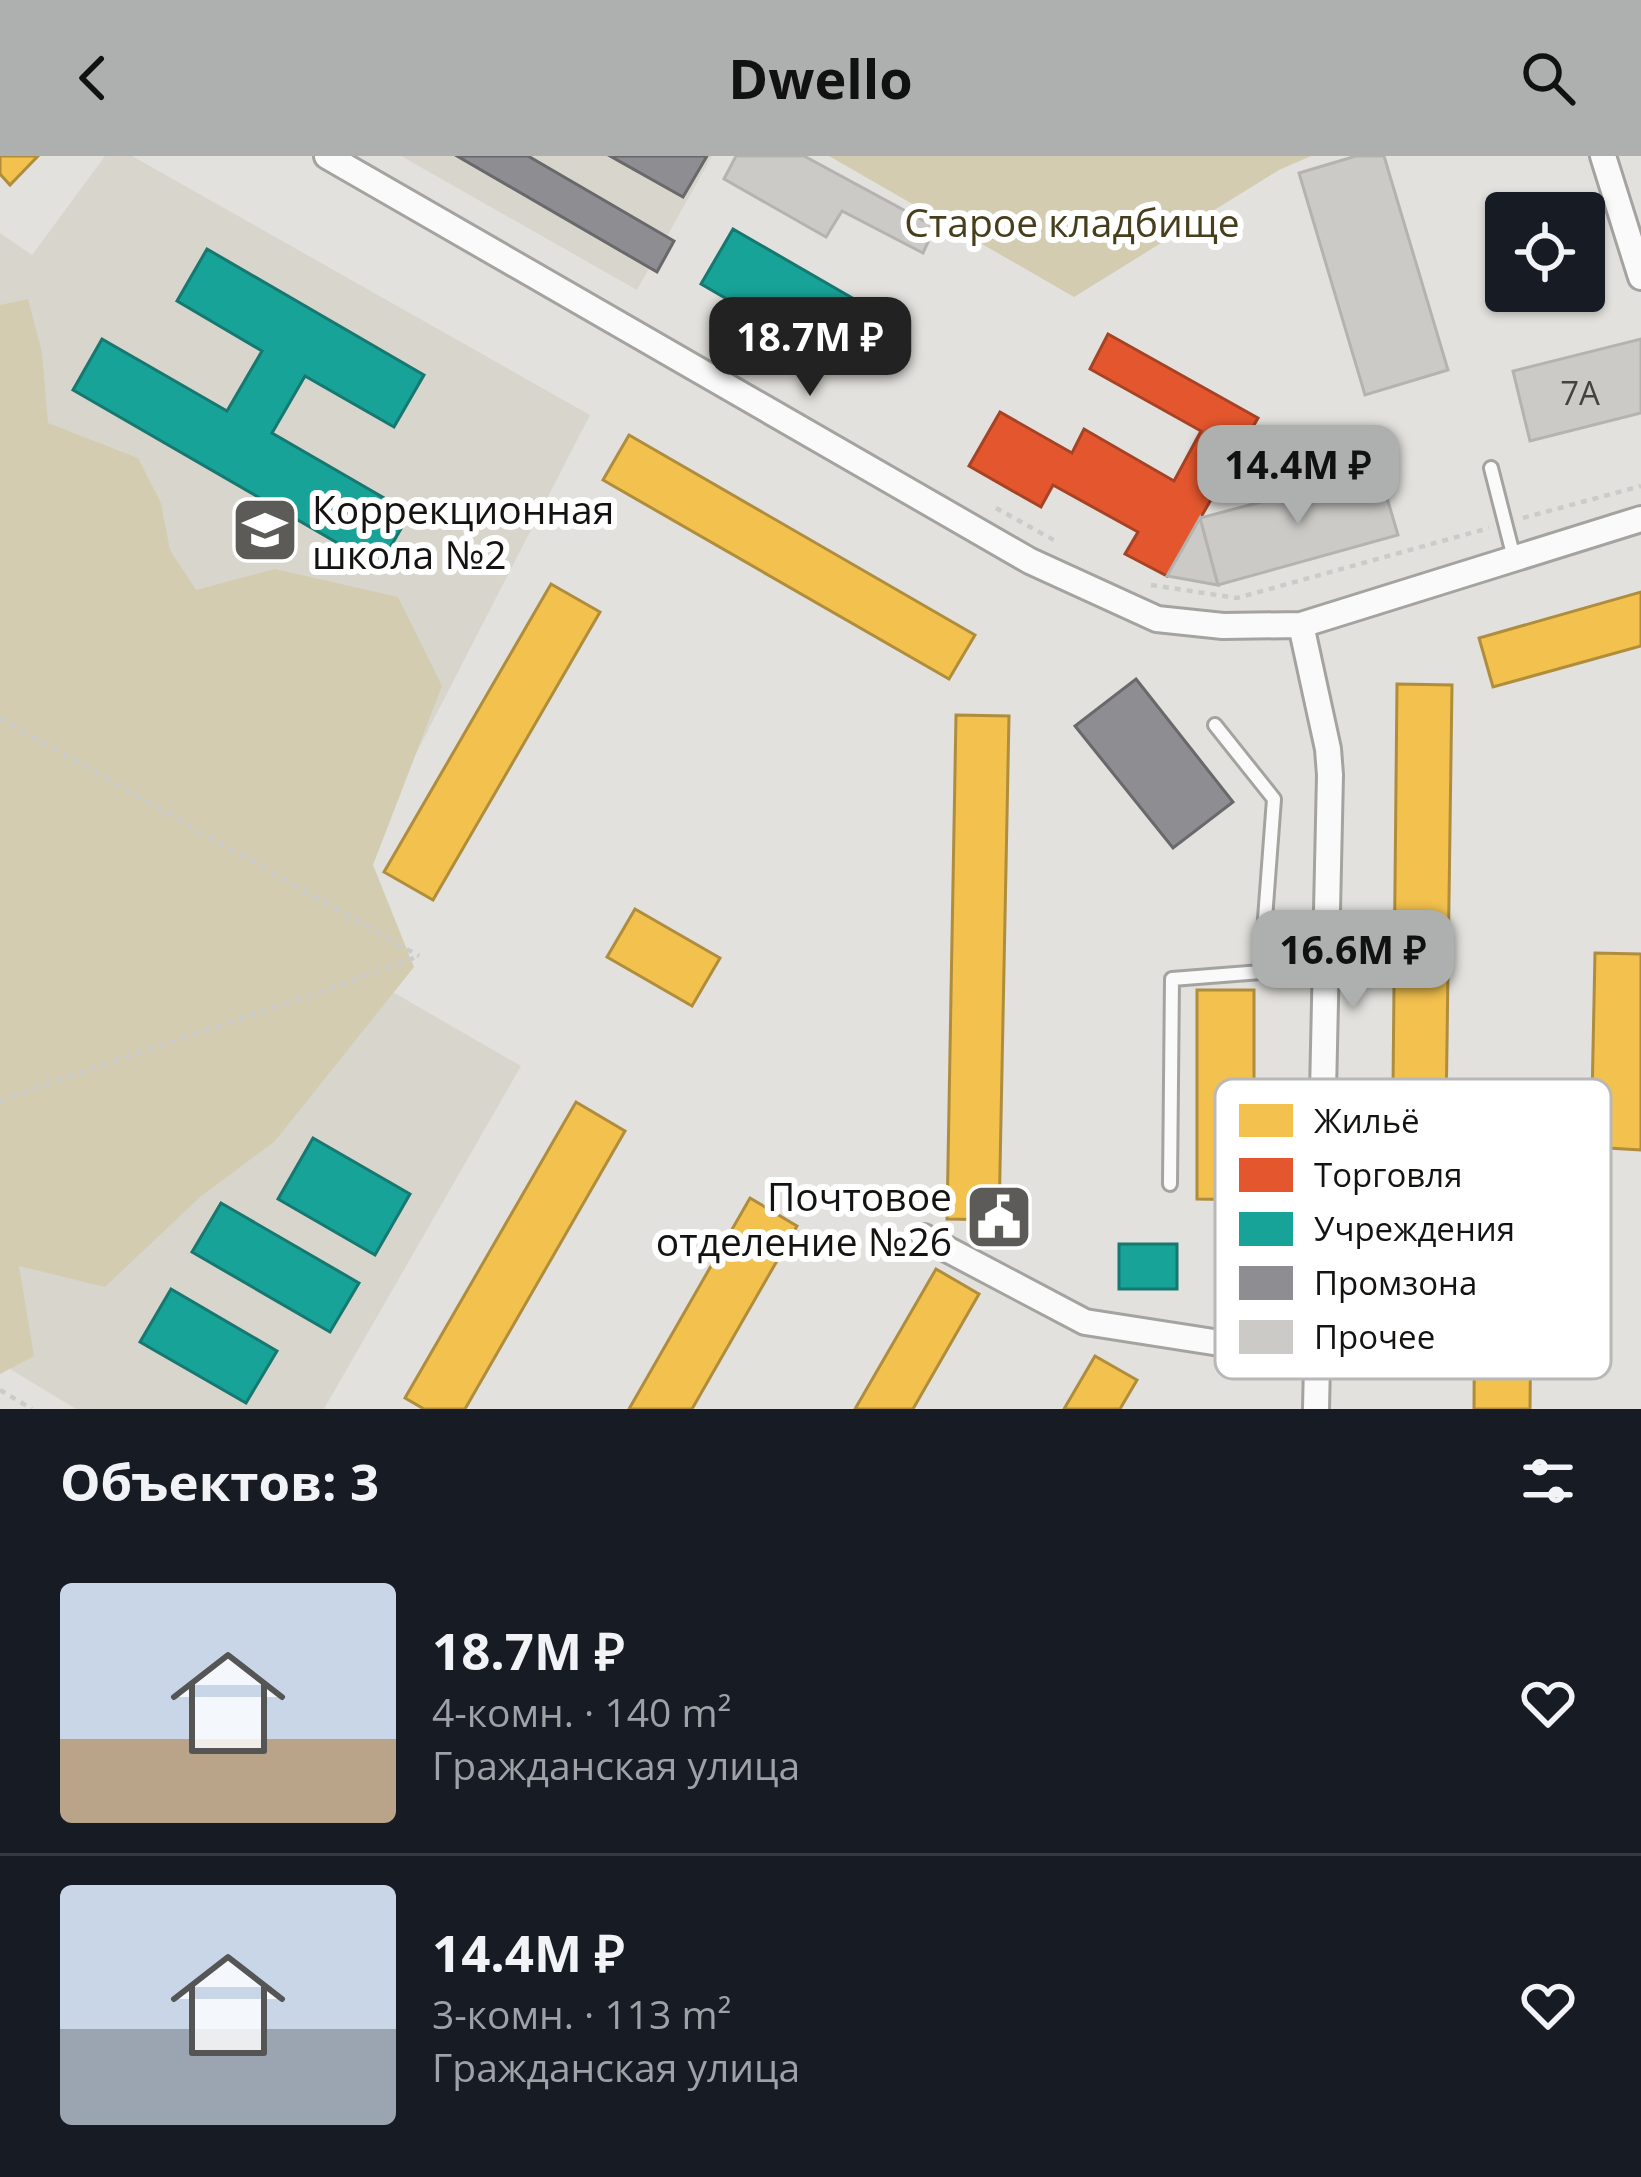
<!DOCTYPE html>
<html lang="ru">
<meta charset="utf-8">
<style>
:root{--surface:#171b24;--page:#242831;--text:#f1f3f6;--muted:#9ea1a6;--line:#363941;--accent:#aeafaf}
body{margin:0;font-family:"Open Sans",sans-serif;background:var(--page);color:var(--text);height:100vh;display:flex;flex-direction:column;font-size:45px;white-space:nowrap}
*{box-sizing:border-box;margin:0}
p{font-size:39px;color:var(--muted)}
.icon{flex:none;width:66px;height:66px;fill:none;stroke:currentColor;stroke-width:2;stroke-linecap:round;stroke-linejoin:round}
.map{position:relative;height:1253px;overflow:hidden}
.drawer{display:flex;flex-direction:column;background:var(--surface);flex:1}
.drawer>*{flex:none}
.buttons{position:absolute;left:1485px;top:36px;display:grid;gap:24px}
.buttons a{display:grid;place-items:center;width:120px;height:120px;border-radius:12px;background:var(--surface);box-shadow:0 3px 9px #0004;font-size:60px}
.price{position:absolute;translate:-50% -102px;padding:0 27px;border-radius:24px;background:var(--accent);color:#111;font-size:39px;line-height:78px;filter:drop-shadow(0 3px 6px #0008)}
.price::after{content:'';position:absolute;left:50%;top:72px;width:36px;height:27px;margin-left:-18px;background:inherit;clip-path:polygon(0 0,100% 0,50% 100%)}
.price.selected{background:#222;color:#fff}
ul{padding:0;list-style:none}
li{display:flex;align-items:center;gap:36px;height:300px;padding:0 60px}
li+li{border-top:3px solid var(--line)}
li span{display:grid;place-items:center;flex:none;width:336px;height:240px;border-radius:12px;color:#555}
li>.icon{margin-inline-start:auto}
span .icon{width:144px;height:144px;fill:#fffc;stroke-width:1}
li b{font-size:51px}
h2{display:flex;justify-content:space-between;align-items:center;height:144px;padding:0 60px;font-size:51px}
header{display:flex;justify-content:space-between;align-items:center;height:156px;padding:0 60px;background:var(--accent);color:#111;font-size:54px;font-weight:700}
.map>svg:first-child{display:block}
.built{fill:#d8d6cc}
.green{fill:#d3ccb1}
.homes{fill:#f2c14e;stroke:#af8d3c;stroke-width:3}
.shops{fill:#e4572e;stroke:#a64325;stroke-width:3}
.public{fill:#17a398;stroke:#167870;stroke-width:3}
.industry{fill:#8d8d92;stroke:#69686b;stroke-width:3}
.building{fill:#cbcac7;stroke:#b4b3b0;stroke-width:3}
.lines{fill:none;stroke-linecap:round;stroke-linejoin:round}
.lane-casing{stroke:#a4a3a0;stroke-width:18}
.street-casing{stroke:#a4a3a0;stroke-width:30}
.path{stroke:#cbcbc9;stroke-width:4.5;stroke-dasharray:6 6;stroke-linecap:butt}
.lane{stroke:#fbfafa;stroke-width:12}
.street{stroke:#fbfafa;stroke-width:24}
.labels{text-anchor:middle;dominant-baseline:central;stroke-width:12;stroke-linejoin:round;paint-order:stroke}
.number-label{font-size:33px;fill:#444340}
.park-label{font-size:39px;fill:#463e1c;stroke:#fff}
.poi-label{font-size:39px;fill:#141311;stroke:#fff;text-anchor:start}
.key{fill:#fff;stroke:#b8b8b8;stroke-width:3}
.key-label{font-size:33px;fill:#141311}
</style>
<header><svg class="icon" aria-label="back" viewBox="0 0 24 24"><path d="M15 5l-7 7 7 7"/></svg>Dwello<svg class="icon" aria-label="search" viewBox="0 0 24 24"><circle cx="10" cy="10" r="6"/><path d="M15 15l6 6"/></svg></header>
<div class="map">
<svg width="1641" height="1253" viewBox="0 0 1641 1253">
<rect width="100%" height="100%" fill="#e2e1dd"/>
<path class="built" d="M105,0H132L590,259L365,697L0,490V77L32,99Z
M401,0H712L637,134Z
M391,835L521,910L324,1253H76L0,1207V995Z"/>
<path class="green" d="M829,0H1311L1279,14L1074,141Z
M28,143L42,197L48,267L138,302L161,347L170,394L196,434L275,413L398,441L442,530L373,709L414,811L275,985L200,1041L105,1131L19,1110L34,1200L0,1218V149Z"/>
<path class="homes" d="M0,0H38L10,29L0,18Z
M629,279L975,479L949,523L603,324Z
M551,428L600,456L433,744L384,716Z
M1641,436V490L1493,531L1479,482Z
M1397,528L1452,529L1445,1031H1392Z
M956,559L1009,560L999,1064L947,1063Z
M635,753L720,802L692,850L607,801Z
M1595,797L1641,798V994L1591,991Z
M1197,834H1254V1044L1197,1043Z
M576,946L625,975L465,1253H424L405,1242Z
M750,1042L797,1070L692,1253H629Z
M1475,1056L1532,1059L1530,1253H1474Z
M936,1113L979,1138L913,1253H855Z
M1095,1200L1137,1224L1120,1253H1064Z"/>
<path class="shops" d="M1108,178L1258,262L1167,420L1125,398L1138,376L1053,329L1041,351L969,310L1000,256L1072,297L1084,273L1174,325L1201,275L1090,213Z"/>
<path class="public" d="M733,73L880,158L848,213L701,128Z
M207,93L424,219L394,271L305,220L272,277L410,357L379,411L73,234L102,183L227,255L262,195L177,145Z
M313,982L410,1038L375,1099L278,1043Z
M221,1047L359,1127L330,1176L192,1096Z
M1119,1088H1177V1133H1119Z
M171,1133L277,1195L246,1247L140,1186Z"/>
<path class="industry" d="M457,0H528L674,85L657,116Z
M610,0H707L683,41Z
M1136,523L1233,646L1173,692L1075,570Z"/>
<path class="building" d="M736,0H804L935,71L923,97L842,55L826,81L724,23Z
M1356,0H1384L1448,214L1365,239L1299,17Z
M1641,183V257L1530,285L1513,215Z
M1379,315L1398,379L1218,429L1200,362Z
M1200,362L1218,429L1167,420Z"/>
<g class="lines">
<g class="lane-casing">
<path id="lane" d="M1491,312L1514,402
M1215,569L1274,643L1261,816L1324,812
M1170,1028L1172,823L1261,816"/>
</g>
<g class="street-casing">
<path id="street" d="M327,0L1030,405L1157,463L1223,470L1301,469L1641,363
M1603,0L1641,121
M1301,469L1328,593L1330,619L1316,1253
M924,1081L1085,1166L1316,1202"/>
</g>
<path class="path" d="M996,352L1059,387
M1523,362L1641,330
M1151,429L1237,442L1489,372
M0,562L419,800
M0,945C139,894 281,852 419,800
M0,1234L32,1253"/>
<use href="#lane" class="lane"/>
<use href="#street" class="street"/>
</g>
<defs>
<g id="school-square" transform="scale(3.45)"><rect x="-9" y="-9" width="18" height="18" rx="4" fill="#5c5b58" stroke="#fff"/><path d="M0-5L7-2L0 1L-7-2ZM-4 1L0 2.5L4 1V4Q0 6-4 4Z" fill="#fff"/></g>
<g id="civic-square" transform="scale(3.45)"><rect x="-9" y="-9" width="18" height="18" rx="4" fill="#5c5b58" stroke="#fff"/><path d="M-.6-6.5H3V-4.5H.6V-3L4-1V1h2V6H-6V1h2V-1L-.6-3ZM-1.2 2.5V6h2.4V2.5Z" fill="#fff"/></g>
</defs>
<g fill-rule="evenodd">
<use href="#school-square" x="265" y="374"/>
<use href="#civic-square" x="999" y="1061"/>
</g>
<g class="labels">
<g class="number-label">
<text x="1580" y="236">7А</text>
</g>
<g class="park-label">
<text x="1072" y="65">Старое кладбище</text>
</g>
<g class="poi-label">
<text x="312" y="352">Коррекционная<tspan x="312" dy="45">школа №2</tspan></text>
<text x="952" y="1039" text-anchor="end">Почтовое<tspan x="952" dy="45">отделение №26</tspan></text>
</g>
</g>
<rect x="1215" y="923" width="396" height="300" rx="18" class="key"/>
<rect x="1239" y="948" width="54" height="33" fill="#f2c14e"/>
<rect x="1239" y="1002" width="54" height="34" fill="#e4572e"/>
<rect x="1239" y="1056" width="54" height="34" fill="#17a398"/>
<rect x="1239" y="1110" width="54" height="34" fill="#8d8d92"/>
<rect x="1239" y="1164" width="54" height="34" fill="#cbcac7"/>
<g class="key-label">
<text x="1314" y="977">Жильё</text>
<text x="1314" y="1031">Торговля</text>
<text x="1314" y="1085">Учреждения</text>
<text x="1314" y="1139">Промзона</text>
<text x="1314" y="1193">Прочее</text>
</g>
</svg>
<div class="buttons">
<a><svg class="icon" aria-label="locate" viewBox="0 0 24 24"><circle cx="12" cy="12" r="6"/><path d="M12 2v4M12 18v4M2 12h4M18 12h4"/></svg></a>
</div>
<b class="price selected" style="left:810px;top:243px">18.7M ₽</b>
<b class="price" style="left:1298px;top:371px">14.4M ₽</b>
<b class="price" style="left:1353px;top:856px">16.6M ₽</b>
</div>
<section class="drawer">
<h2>Объектов: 3<svg class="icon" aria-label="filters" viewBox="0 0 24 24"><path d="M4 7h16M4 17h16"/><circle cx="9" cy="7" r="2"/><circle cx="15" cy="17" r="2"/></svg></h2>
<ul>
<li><span style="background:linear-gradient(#c9d6e8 65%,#b9a48a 0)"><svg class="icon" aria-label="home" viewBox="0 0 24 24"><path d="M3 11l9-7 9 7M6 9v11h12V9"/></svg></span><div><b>18.7M ₽</b><p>4-комн. · 140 m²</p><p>Гражданская улица</p></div><svg class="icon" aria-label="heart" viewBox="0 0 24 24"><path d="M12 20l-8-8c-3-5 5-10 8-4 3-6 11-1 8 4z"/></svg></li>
<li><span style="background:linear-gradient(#c9d6e8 60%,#9aa5b1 0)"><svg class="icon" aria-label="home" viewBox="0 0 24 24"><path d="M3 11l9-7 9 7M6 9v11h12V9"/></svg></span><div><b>14.4M ₽</b><p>3-комн. · 113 m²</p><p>Гражданская улица</p></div><svg class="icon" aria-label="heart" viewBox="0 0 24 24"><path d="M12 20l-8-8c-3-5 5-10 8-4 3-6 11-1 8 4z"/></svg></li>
</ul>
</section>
